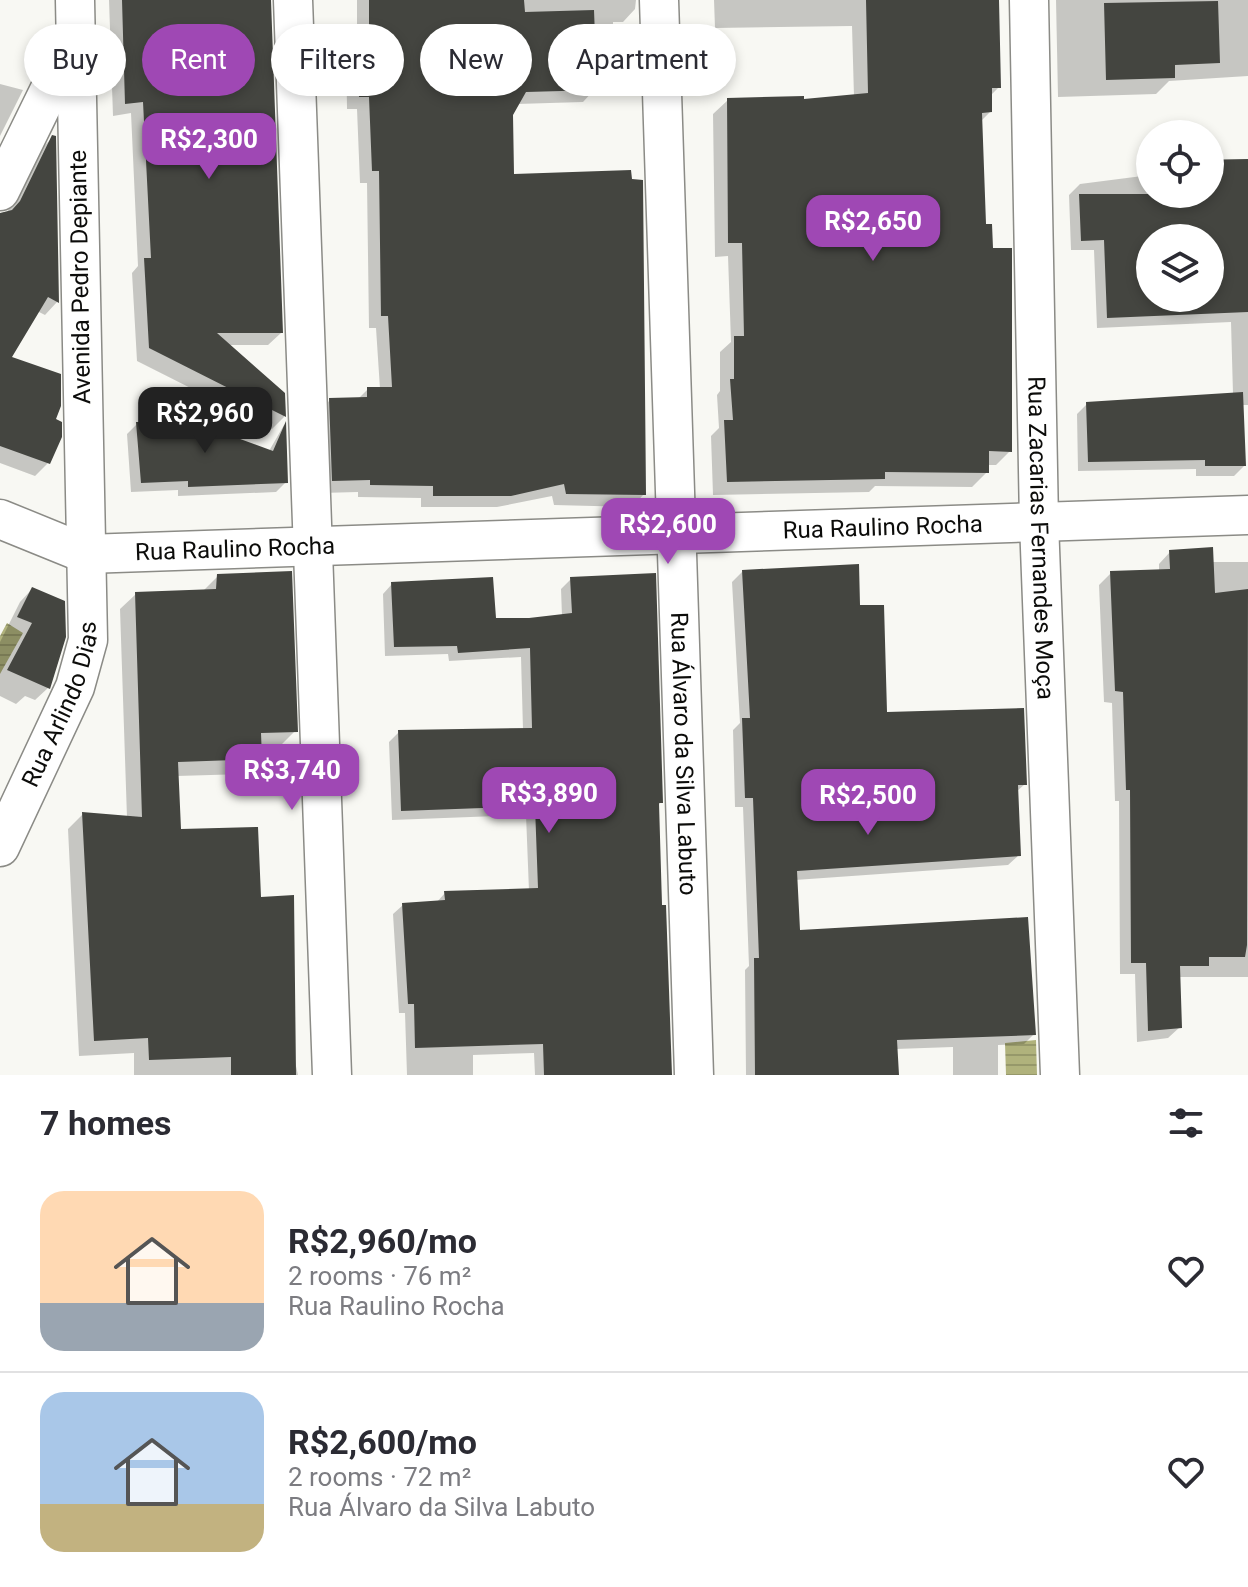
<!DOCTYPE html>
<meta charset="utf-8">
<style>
:root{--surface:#fff;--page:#f2f2f3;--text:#2b2b33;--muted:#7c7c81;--line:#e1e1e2;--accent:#9f48b4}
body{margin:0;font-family:Roboto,sans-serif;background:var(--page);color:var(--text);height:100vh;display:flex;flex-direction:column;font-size:30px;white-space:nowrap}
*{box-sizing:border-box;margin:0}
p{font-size:26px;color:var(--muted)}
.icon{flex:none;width:44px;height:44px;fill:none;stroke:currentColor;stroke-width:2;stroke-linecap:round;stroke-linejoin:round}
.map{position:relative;height:1075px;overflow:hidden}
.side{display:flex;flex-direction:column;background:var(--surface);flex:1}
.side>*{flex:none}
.hud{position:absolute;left:24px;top:24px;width:800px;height:72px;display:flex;gap:16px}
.buttons{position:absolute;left:1136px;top:120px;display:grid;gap:16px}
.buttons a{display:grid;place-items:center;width:88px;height:88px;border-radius:50%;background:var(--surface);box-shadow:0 4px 12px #0003;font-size:40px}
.price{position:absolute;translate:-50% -68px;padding:0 18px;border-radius:16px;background:var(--accent);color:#fff;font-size:26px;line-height:52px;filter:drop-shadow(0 2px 4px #0008)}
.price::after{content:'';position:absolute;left:50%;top:48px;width:24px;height:18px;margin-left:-12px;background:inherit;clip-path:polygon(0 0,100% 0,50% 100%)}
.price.selected{background:#222;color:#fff}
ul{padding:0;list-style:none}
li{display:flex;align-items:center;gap:24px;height:200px;padding:0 40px}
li+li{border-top:2px solid var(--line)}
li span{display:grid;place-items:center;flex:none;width:224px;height:160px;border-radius:24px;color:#555}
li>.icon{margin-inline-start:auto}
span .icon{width:96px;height:96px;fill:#fffc;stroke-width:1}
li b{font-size:34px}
h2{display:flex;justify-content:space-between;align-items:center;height:96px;padding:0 40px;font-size:34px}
.pill{padding:0 28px;border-radius:36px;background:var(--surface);box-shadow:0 4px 12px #0003;font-size:28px;line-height:72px}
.pill.selected{background:var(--accent);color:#fff}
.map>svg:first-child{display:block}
.water{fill:url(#water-rules)}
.shadow{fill:#0003;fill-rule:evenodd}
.building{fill:#444540;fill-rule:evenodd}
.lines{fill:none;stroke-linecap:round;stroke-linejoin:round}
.minor-casing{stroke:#8b8b86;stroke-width:41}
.minor{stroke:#fff;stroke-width:38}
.labels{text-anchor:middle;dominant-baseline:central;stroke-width:8;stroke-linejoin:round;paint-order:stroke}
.street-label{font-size:24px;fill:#0c0c0a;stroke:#fffffe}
</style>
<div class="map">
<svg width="1248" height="1075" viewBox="0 0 1248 1075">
<defs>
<pattern id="water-rules" width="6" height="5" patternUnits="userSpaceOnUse" patternTransform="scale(2)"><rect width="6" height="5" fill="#b0b27c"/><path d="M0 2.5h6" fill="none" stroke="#96986a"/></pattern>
</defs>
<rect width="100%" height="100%" fill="#f8f8f3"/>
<path class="water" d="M7,623L23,633L0,674V636Z
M1036,1040L1037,1075H1006L1005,1043Z"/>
<path class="shadow" d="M109,0H269L281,333L268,345H227L283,394L284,417L272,429L137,361L132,273L138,266L131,113L113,116Z
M357,0H636L635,9L623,22H613V31L601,44H593L595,89L583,102L517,104L510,114L512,176L644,494L632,507L554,505L552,496L497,507H421V498L358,497V492L321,493L318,413L330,400L358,399L368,389H380L376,328H369L367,183H360L357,109H347L346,44L357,32Z
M714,0H993L999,87L990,96V112L981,121L984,226L1010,451L996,465H987V472L972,487L875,486L869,492L713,495L711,436L719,428L717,395L720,391V352L731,342L728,256L715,257L713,114L728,100L802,101L854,97L852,26L715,28Z
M1056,0H1248V88V76L1169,81L1156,94L1058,97Z
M0,84L23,90L0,136Z
M53,137L57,302L45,315L37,311L9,358L54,419L48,463L35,476L0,463V214H6L40,150Z
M1210,159H1248V405H1242L1244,466L1234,476H1196V469L1078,471L1077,414L1087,404L1233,394L1231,322L1097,328L1094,250H1071L1069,195L1080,184L1150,175V170V194H1210ZM1150,238H1210V298H1150Z
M152,409L269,451L284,425L286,482L276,492L178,496V490L131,492L127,434L137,424H143V419Z
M1170,552L1211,562H1248V977H1178L1180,1027L1168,1038L1137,1042L1135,974H1120L1119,801H1115L1112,703L1104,702L1099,585L1111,573L1159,571V564Z
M742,572L858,607L885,715L1025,784L1016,792L1019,855L1008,865L795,880L798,932L1034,1034L1024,1044L998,1045V1075H953V1047L896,1049L897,1075H746L745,970L749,966L743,807H735L733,730L740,723L732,582Z
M218,576L295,731L280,746L259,747L260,758L245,774L177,776L179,831L259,899L298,1075H134V1053L79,1056L68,829L83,814L127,818L120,609L136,594L203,591Z
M571,579L661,802L657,807L670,1075H535L534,1053L473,1055V1075H407L405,1013H399L393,914L403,905L436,903L445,893L529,891L526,815L392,820L389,742L399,732L523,730L521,657L449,661L448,654L385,656L383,594L392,584L494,620H529L562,616L561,589Z
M32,589L48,688L35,700L25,696L16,704L0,696V642L20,602Z"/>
<path class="building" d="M122,0H271L283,333H217L285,393L286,417L149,348L144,258H151L143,102L125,104Z
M369,0H524L525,12L594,10L597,90L526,92L513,115L514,174L631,170L632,179L643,180L646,495L566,494L564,484L511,496H433V486L370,485V480L332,481L329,398L367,397V387H392L388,316H381L379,171H372L369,97H359L357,29L369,28Z
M866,0H999L1001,88H992V112L982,113L986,224H992L993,248H1012V452L989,451V473L885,472V479L727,482L724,420H733L730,379H734V336H744L742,243H728L727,98L804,96V99L868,93Z
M1218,1L1220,63L1175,65V78L1106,80L1104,3Z
M52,135L56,136L59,303L48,297L12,357L61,374V406L56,419L62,422V437L50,464L0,446V213L12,210L20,201Z
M1248,159V312L1107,318L1104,240L1081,241L1079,194H1210V160ZM1150,238H1210V298H1150Z
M1243,392L1246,466H1205V460L1088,462L1086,402Z
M152,407L273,451L286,421L288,483L188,487V481L141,483L136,422H153Z
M1213,547L1215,593L1248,589L1247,945L1245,957H1209V966H1180L1182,1028L1148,1031L1146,963H1131L1130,790H1126L1123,692L1115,691L1110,571L1170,569L1169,550Z
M859,564L860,605H884L887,712L1024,708L1027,785H1018L1021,856L797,871L800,930L1028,917L1036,1035L897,1040L899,1075H755L754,958H759L753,798H745L742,718H750L742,570Z
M292,571L298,732L261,733L262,759L178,762L181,829L258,827L261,897L294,895L296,1075H231V1057L149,1060L148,1038L94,1041L82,812L142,817L135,592L216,589L217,574Z
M656,573L663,803H659L662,905H666L672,1075H544L543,1044L415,1048L414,1004H408L402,903L445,900L444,891L538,888L535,806L401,811L398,730L532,728L530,648L458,653L457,646L394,647L391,582L493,577L496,618H529L572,613L570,577Z
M32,587L65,601L66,637L50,689L7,670L32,623L17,617Z"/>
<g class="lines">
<g class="minor-casing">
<g id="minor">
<path d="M293,0L332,1075"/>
<path id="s1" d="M659,0L694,1075"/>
<path id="s2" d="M1029,0L1039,522L1060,1075"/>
<path d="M0,191L71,46"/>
<path id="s3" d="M0,519L86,554L1248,515"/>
<path id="s4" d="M0,847L75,687L88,640L75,0"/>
</g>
</g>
<use href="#minor" class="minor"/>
</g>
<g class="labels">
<g class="street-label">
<text transform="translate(80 277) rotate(-91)">Avenida Pedro Depiante</text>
<text stroke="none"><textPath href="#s3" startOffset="890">Rua Raulino Rocha</textPath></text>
<text stroke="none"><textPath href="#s2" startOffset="538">Rua Zacarias Fernandes Moça</textPath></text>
<text stroke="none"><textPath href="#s3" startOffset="242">Rua Raulino Rocha</textPath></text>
<text stroke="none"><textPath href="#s4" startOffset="156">Rua Arlindo Dias</textPath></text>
<text stroke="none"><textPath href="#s1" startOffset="754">Rua Álvaro da Silva Labuto</textPath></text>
</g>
</g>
</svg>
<div class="buttons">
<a><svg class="icon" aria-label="locate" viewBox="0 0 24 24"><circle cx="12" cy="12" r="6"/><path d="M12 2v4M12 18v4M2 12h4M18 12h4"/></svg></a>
<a><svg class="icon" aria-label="layers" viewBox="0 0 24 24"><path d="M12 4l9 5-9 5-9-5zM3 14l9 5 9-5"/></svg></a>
</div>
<b class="price" style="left:209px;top:181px">R$2,300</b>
<b class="price" style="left:873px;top:263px">R$2,650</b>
<b class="price selected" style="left:205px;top:455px">R$2,960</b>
<b class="price" style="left:668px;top:566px">R$2,600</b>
<b class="price" style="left:292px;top:812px">R$3,740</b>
<b class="price" style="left:549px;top:835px">R$3,890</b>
<b class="price" style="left:868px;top:837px">R$2,500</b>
<div class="hud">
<a class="pill">Buy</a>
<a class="pill selected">Rent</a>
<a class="pill">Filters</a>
<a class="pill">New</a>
<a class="pill">Apartment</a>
</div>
</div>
<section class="side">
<h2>7 homes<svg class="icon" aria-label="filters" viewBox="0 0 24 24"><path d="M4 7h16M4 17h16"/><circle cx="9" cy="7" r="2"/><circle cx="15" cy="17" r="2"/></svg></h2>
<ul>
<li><span style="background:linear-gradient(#ffd9b3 70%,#9aa5b1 0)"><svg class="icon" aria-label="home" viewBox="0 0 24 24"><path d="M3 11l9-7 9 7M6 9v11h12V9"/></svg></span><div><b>R$2,960/mo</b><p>2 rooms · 76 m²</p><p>Rua Raulino Rocha</p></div><svg class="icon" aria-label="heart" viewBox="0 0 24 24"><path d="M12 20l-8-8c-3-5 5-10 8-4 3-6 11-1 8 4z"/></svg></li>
<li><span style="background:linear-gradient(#a9c7e8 70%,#c2b280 0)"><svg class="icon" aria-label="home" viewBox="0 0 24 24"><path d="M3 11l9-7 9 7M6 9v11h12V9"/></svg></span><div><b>R$2,600/mo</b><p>2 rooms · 72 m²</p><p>Rua Álvaro da Silva Labuto</p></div><svg class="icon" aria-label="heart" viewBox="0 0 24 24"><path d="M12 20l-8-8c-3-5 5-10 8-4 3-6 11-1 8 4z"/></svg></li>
</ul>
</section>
